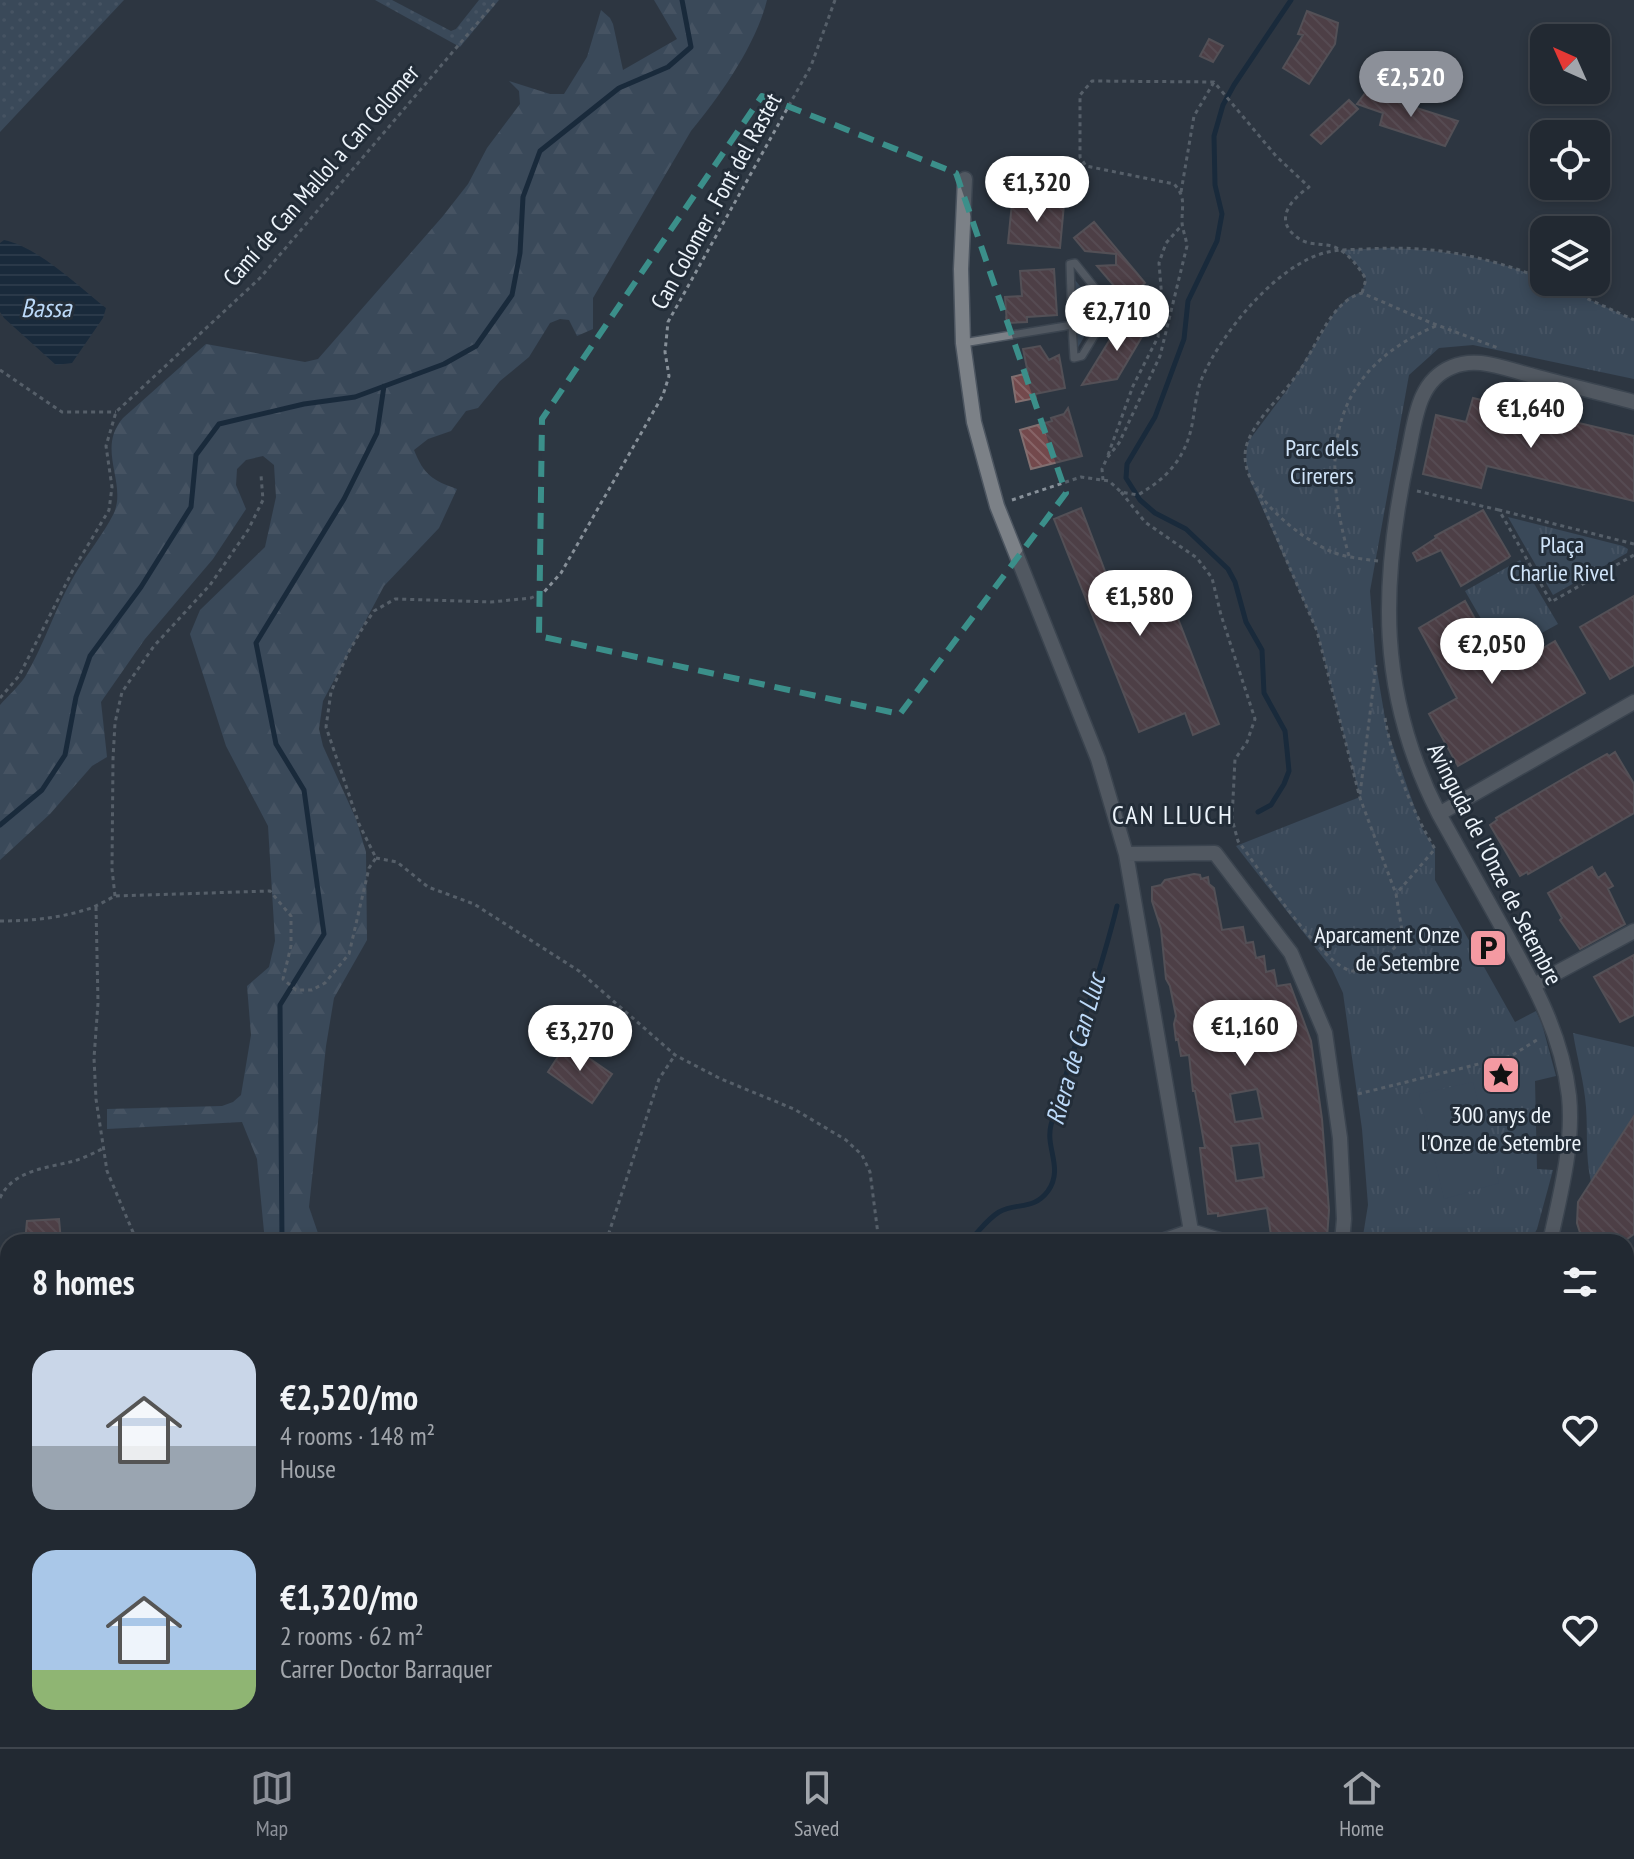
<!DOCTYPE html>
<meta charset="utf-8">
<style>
:root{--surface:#222932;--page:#2a313a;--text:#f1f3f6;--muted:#a2a6ac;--line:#3f454d;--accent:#8c9099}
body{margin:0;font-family:"PT Sans Narrow",sans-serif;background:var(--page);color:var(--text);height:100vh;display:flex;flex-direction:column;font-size:30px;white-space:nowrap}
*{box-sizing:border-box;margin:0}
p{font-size:26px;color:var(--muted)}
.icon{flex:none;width:44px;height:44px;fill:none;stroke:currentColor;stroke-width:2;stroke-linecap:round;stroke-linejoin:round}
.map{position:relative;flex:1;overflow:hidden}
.panel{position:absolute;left:0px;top:1234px;width:1634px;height:514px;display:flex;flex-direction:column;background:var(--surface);border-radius:24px 24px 0 0;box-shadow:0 4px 12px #0003,0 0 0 2px var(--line)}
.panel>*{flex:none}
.needle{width:52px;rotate:315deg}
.tools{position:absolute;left:1530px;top:24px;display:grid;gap:16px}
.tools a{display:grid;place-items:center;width:80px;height:80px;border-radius:16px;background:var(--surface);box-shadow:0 4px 12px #0003,0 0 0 2px var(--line);font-size:40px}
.price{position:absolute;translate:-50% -68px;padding:0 18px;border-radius:28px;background:#fff;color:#222;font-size:26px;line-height:52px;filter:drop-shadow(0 2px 4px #0008)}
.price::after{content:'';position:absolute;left:50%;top:48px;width:24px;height:18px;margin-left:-12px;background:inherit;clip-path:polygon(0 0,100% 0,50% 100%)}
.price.current{background:var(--accent);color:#fff}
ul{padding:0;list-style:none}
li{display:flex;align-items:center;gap:24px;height:200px;padding:0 32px}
li span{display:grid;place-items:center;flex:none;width:224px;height:160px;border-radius:24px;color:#555}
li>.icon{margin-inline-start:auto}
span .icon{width:96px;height:96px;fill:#fffc;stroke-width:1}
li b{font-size:34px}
h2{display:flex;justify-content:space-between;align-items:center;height:96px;padding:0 32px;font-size:34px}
.tab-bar{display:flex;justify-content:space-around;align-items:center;height:112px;border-top:2px solid var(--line);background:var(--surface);font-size:22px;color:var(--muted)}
.tab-bar a{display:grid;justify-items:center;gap:4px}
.tab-bar .current{color:var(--accent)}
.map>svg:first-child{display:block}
.grass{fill:url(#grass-dots)}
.forest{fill:url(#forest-firs)}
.park{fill:url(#park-tufts)}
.pitch{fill:#495f77}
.water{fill:url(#water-rules)}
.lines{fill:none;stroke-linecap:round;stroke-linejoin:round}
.stream{stroke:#021b34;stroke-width:5}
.building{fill:url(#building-back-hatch);stroke:#816f70;stroke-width:2;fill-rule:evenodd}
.lane-casing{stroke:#4c5560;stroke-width:10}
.street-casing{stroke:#4c5560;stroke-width:17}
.path{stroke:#879099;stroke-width:3;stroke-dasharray:4 4;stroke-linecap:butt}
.lane{stroke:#7c8187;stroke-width:7}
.street{stroke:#7c8187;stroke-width:14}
.marked{fill:none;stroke:#3b8f8a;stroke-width:6;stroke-dasharray:16 10;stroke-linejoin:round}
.labels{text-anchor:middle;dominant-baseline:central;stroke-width:6;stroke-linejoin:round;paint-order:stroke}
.street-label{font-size:24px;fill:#edf4fb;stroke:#232d38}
.park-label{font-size:24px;fill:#d0e4f9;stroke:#232d38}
.poi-label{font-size:24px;fill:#edf4fb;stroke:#232d38;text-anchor:end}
.water-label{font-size:26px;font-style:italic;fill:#bcd9f8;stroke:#232d38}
.neighbourhood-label{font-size:26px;letter-spacing:2px;fill:#edf4fb;stroke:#232d38}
</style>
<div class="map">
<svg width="1634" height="1747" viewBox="0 0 1634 1747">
<defs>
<pattern id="grass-dots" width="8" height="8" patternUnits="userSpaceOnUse" patternTransform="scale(2)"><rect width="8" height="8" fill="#495f77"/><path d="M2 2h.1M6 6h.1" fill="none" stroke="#64778b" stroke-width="1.8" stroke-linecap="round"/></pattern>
<pattern id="forest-firs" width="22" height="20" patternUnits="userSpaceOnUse" patternTransform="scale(2)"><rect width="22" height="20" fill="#495f77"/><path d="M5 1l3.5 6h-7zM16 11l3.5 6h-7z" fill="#64778b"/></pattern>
<pattern id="park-tufts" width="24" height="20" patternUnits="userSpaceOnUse" patternTransform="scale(2)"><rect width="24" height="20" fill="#495f77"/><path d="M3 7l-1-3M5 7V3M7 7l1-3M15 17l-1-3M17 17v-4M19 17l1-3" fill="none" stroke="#64778b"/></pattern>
<pattern id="water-rules" width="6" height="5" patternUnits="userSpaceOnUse" patternTransform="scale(2)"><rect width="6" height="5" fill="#021b34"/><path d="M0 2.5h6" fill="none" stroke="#273d52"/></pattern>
<pattern id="building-back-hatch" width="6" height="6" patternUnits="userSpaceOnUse" patternTransform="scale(2)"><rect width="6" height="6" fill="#73494c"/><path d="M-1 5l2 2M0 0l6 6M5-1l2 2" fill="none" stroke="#876467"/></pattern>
</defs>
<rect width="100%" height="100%" fill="#2d3742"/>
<path class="grass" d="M0,0H124L0,132Z
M375,0H392L451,31L456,29L479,0H499L460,47Z
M1075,280L1100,310L1077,349Z"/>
<path class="forest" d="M654,0H767C756,45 720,96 691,131L593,298V329L577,336L569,320L560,319L550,323L529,357L500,381L478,408L466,411L451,431L428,439L414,450C424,475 432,480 457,489L439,528L384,586L323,701L319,729L323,746L356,819L366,852L367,940L334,998L326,1046L309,1207L321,1242H265L257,1159L242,1122L107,1129V1109L222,1106L233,1102L241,1095L251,1035L247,986L269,967L275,941L268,826L226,746L190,634L200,610L265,547L276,497L274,465L263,456L246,460L237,469L236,485L246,509L213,559L145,639L101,702L107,757L92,766L50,814L0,860V705C8,696 18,687 25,677C44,645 55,608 74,576C86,555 103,535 114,513C127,482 96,449 123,418L206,344L305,362L318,359L443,216L468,184L487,148L520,104L519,91L509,81L550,94H564L587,57L601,10L610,18L613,24L623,70L677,39Z
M851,1740H1073V1747H854Z"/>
<path class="park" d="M1387,248C1450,250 1486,257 1544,279V282H1551L1634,320V379L1473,345L1439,348L1409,375L1370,591L1376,665L1387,730L1422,828L1435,849V880L1515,1022L1536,1011L1542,1024L1556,1076L1535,1081L1537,1169L1553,1170L1537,1229L1530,1242H1362L1368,1205L1362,1129L1343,993L1332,969L1236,846L1360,797L1317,631L1250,480L1246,462L1247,443L1287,390L1336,310L1349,297L1362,292L1366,279L1356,263L1341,250Z
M1508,517L1623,546L1628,549L1627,553L1553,595Z
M1520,560L1558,624L1502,655L1465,591Z
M1573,1033L1634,1047V1116L1591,1182C1585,1154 1588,1134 1586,1107C1584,1081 1577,1058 1573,1033Z"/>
<path class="pitch" d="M1473,1082L1499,1183L1444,1199L1419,1094Z"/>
<path class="water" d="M4,240C38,247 78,286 106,308L103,318L72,363L56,365L4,318L0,312V243Z"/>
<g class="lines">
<path class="stream" d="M1258,812L1271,805L1284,784L1289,771L1287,750L1285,731L1264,693L1262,650L1246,622L1235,582L1228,569L1186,529L1155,513L1140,500L1126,478L1127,464L1155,417L1184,339L1188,301L1217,241L1222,214L1215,185L1214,136L1223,105L1234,85L1291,0
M0,825L42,790L65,755L76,697L90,656L141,587L191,507L196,455L219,424L304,404L355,397L444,364L476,346L512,295L520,253L523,197L540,151L619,88L668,67L691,47L682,0
M282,1242L280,1005L324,934L304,790L276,744L256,643L344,499L377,433L384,386
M968,1242C979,1232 986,1220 999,1212C1017,1202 1033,1211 1048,1191C1064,1168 1045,1148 1051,1125C1071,1052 1099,981 1117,906
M950,1740L952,1747
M64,1747L69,1740
M522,1747L527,1740"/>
</g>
<path class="building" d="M1307,11L1338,23L1335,44L1309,84L1283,68L1303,35L1298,34Z
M1209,39L1223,46L1213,62L1200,56Z
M1366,92L1458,121L1445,146L1380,125L1383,113L1357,104Z
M1349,100L1358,109L1321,144L1311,135Z
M1032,200L1064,204L1060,248L1008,243L1012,203L1032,205Z
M1094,222L1145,283L1131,295L1124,291L1121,294L1097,266L1116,265V254L1085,251L1074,238Z
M1054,269L1057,315L1027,317V322L1007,323L1005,297L1022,296L1020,271Z
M1131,319L1147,328L1117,379L1082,385L1114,333L1122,332L1121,324Z
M1040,346L1049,360L1059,355L1065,388L1035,394L1036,398L1016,402L1012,377L1028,373L1023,349Z
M1473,398L1634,436V501L1487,466L1481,488L1423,474L1436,415L1466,422Z
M1068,408L1082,456L1031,469L1020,430L1052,421L1051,418L1064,414Z
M1081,508L1108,579L1116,593L1161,575L1219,724L1193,735L1185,713L1139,732L1054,519Z
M1483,510L1510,556L1508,558L1461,586L1441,550L1417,561L1413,553L1436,538L1435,536Z
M1634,596V665L1610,679L1580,627Z
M1465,601L1504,671L1555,641L1585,693L1458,766L1429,714L1457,698L1419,628Z
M1615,752L1634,784V813L1528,874L1527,872L1520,876L1490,825L1497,820L1496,818L1580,769L1607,754L1609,756Z
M1592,867L1598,878L1605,873L1613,886L1608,889L1625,924L1580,949L1560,920L1562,918L1548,893Z
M1194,874L1200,875L1201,879L1208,877L1209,884L1214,888L1222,930L1243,927L1246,943L1253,942L1256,958L1264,956L1266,972L1274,970L1277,986L1290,984L1311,1041L1322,1119L1329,1210L1327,1238L1316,1240V1242H1272L1267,1208L1218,1216V1213L1208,1214L1200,1148H1205L1195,1091H1193L1189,1055L1181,1056L1178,1039L1176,1040L1174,1024L1176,1016L1170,986L1166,979L1161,929L1152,901V887L1161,885L1165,880ZM1257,1089L1263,1118L1235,1122L1230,1094ZM1259,1143L1264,1177L1236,1181L1231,1146Z
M1634,955V1015L1620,1022L1594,977Z
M567,1043L612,1074L592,1103L548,1072Z
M1634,1116V1234L1623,1242H1583L1577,1223L1578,1202Z
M59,1219L61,1242H25L27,1221Z"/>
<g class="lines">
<g class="lane-casing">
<path id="lane" d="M963,343L1072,325L1074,358L1082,356L1111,308L1075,263L1070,264L1072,325"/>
</g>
<g class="street-casing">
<path id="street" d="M965,179L961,269L963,343L974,422L997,506L1098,759L1126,854L1191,1231L1195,1242
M1439,814L1634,702
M1126,854L1215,853L1291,953L1325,1033L1340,1138L1344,1219L1342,1242
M1534,985L1634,931
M1191,1231L1226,1242
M1159,1242L1191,1231
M1550,1242C1560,1195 1574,1144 1569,1096C1562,1033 1532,981 1502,927C1481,889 1460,852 1439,814C1377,693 1380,584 1408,454C1415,422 1417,381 1452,367C1461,363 1471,362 1481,363C1499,365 1517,372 1534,376C1567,385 1601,393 1634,402
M1626,1306L1634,1311
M1626,1358L1634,1343
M1626,1508L1634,1513
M1146,1740L1148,1747
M1227,1740L1230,1747
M1451,1740L1459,1747
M658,1747L681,1740L722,1747
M1416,1747L1421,1740
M1629,1747L1634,1730"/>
</g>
<path class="path" d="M1181,192L1194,116L1214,82
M1551,282L1634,320
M0,370L62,412H116
M1108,455L1133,386L1158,337L1162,300L1159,263L1166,243L1182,225
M1103,480L1102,469L1107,458L1119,443L1160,356L1187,246C1186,237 1182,229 1182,221C1182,205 1186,197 1174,184L1086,166L1080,157V95L1092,81L1214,82L1276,156L1309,187C1289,201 1272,222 1301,240C1314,247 1328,241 1342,251C1353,259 1359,268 1366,279L1362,293
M1417,491L1499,510
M1121,492L1145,522L1197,558L1212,578L1221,615L1255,719L1247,742L1235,759L1232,819L1238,841C1258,867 1324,969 1353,971C1370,972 1395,950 1403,937L1396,894L1360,798L1317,631L1259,496
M1012,500L1081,477L1109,481L1121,492L1138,495C1167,478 1185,459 1192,425C1195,410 1196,392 1202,378C1222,332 1278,263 1328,252C1340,249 1353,250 1365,249C1433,245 1481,255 1544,279
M1634,544L1499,510L1551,602L1634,555
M1349,556C1320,454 1329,370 1438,325
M1378,561C1364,559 1349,558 1335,553C1300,540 1230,485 1248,441C1259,414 1287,392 1302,367C1319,341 1331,302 1362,293L1429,322L1498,348
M0,698L19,676L73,570L109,510L112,487L106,446L116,412L260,278L497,0
M1385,718C1392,762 1412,811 1435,849L1396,894
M1360,794L1376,665
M376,858L397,862L428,887L474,904L579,971L675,1055L721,1079L794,1109L846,1140L862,1155L870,1172L879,1242
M115,896L112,869L113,759L115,723L122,692L154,646L210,585L248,530L263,500L261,475
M96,907L98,1003L94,1058L96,1099L107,1171L135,1237
M0,921C31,921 62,918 91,908C99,905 107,900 115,896L270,891L291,916V946L283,979L296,990H312L325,983L349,954L369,868L376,858L359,824L326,727L331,692L348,653L365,624L374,611L395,599L491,602L531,598L544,592L561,573L663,395L669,376L665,352L668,322L811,66L835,0
M1358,1094L1511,1056L1540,1038
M0,1198C13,1170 47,1168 74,1161C84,1158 94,1153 104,1148
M606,1242L659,1079L675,1055
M0,1291L8,1306
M0,1388L8,1389
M296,1747L298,1740"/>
<use href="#lane" class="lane"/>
<use href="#street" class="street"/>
</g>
<path d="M0 0H1634V1747H0ZM762,96L956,173L1066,493L900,714L539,636L542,419Z" fill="#2d3742" fill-opacity=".55" fill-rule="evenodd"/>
<path class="marked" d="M762,96L956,173L1066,493L900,714L539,636L542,419Z"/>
<defs>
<g id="parking-square" transform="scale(2)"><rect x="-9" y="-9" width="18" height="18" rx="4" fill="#f49aa2" stroke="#232d38"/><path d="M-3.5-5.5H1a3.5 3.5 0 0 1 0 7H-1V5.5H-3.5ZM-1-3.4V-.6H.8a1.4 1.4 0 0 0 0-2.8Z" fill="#111"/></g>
<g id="sight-square" transform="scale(2)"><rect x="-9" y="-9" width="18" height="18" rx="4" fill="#f49aa2" stroke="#232d38"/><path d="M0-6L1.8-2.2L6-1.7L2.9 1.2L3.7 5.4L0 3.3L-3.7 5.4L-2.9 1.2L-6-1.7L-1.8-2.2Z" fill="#111"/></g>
</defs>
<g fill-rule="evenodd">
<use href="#parking-square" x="1488" y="948"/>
<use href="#sight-square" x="1501" y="1075"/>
</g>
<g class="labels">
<g class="street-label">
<text transform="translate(321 175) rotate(-49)">Camí de Can Mallol a Can Colomer</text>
<text transform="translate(716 201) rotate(-61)">Can Colomer . Font del Rastet</text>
<text transform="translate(1495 864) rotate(63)">Avinguda de l'Onze de Setembre</text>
</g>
<g class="park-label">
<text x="1322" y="447">Parc dels<tspan x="1322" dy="28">Cirerers</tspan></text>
<text x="1562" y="544">Plaça<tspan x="1562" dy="28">Charlie Rivel</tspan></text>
</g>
<g class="poi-label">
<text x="1460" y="934">Aparcament Onze<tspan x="1460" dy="28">de Setembre</tspan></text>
<text x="1501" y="1114" text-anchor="middle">300 anys de<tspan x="1501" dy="28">l'Onze de Setembre</tspan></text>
</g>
<g class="water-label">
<text x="46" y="307">Bassa</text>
<text transform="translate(1075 1049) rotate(-74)">Riera de Can Lluc</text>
</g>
<g class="neighbourhood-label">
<text x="1173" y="814">CAN LLUCH</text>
</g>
</g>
</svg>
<div class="tools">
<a><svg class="needle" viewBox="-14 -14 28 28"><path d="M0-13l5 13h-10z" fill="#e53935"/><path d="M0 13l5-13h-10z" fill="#a2a6ac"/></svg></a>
<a><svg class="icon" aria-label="locate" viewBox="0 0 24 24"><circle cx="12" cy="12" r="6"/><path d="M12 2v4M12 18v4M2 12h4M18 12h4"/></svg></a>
<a><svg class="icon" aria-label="layers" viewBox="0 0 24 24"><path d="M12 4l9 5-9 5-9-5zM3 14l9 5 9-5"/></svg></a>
</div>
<b class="price current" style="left:1411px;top:119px">€2,520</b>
<b class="price" style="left:1037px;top:224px">€1,320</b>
<b class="price" style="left:1117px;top:353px">€2,710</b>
<b class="price" style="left:1531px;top:450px">€1,640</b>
<b class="price" style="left:1140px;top:638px">€1,580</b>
<b class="price" style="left:1492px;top:686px">€2,050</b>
<b class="price" style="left:1245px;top:1068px">€1,160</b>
<b class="price" style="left:580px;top:1073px">€3,270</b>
<section class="panel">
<h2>8 homes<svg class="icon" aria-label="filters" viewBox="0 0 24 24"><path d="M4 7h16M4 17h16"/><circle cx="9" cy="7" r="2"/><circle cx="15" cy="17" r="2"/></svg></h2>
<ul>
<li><span style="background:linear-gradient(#c9d6e8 60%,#9aa5b1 0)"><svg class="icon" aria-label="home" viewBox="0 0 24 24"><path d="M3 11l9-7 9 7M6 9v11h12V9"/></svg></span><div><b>€2,520/mo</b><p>4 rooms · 148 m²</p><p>House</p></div><svg class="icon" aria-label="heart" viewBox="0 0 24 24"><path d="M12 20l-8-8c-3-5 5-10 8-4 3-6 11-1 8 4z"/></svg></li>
<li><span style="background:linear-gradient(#a9c7e8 75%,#8fb573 0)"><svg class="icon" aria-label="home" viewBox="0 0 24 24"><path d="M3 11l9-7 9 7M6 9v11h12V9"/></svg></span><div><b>€1,320/mo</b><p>2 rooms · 62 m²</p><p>Carrer Doctor Barraquer</p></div><svg class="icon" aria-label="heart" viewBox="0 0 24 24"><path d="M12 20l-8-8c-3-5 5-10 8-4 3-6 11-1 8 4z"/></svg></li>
</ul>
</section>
</div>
<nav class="tab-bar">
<a class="current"><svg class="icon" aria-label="map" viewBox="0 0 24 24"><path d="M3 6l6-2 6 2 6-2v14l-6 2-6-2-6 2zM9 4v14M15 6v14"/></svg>Map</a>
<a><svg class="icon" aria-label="saved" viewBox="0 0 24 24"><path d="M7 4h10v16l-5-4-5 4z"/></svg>Saved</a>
<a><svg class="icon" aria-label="home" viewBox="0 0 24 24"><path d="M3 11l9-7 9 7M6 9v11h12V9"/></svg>Home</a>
</nav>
